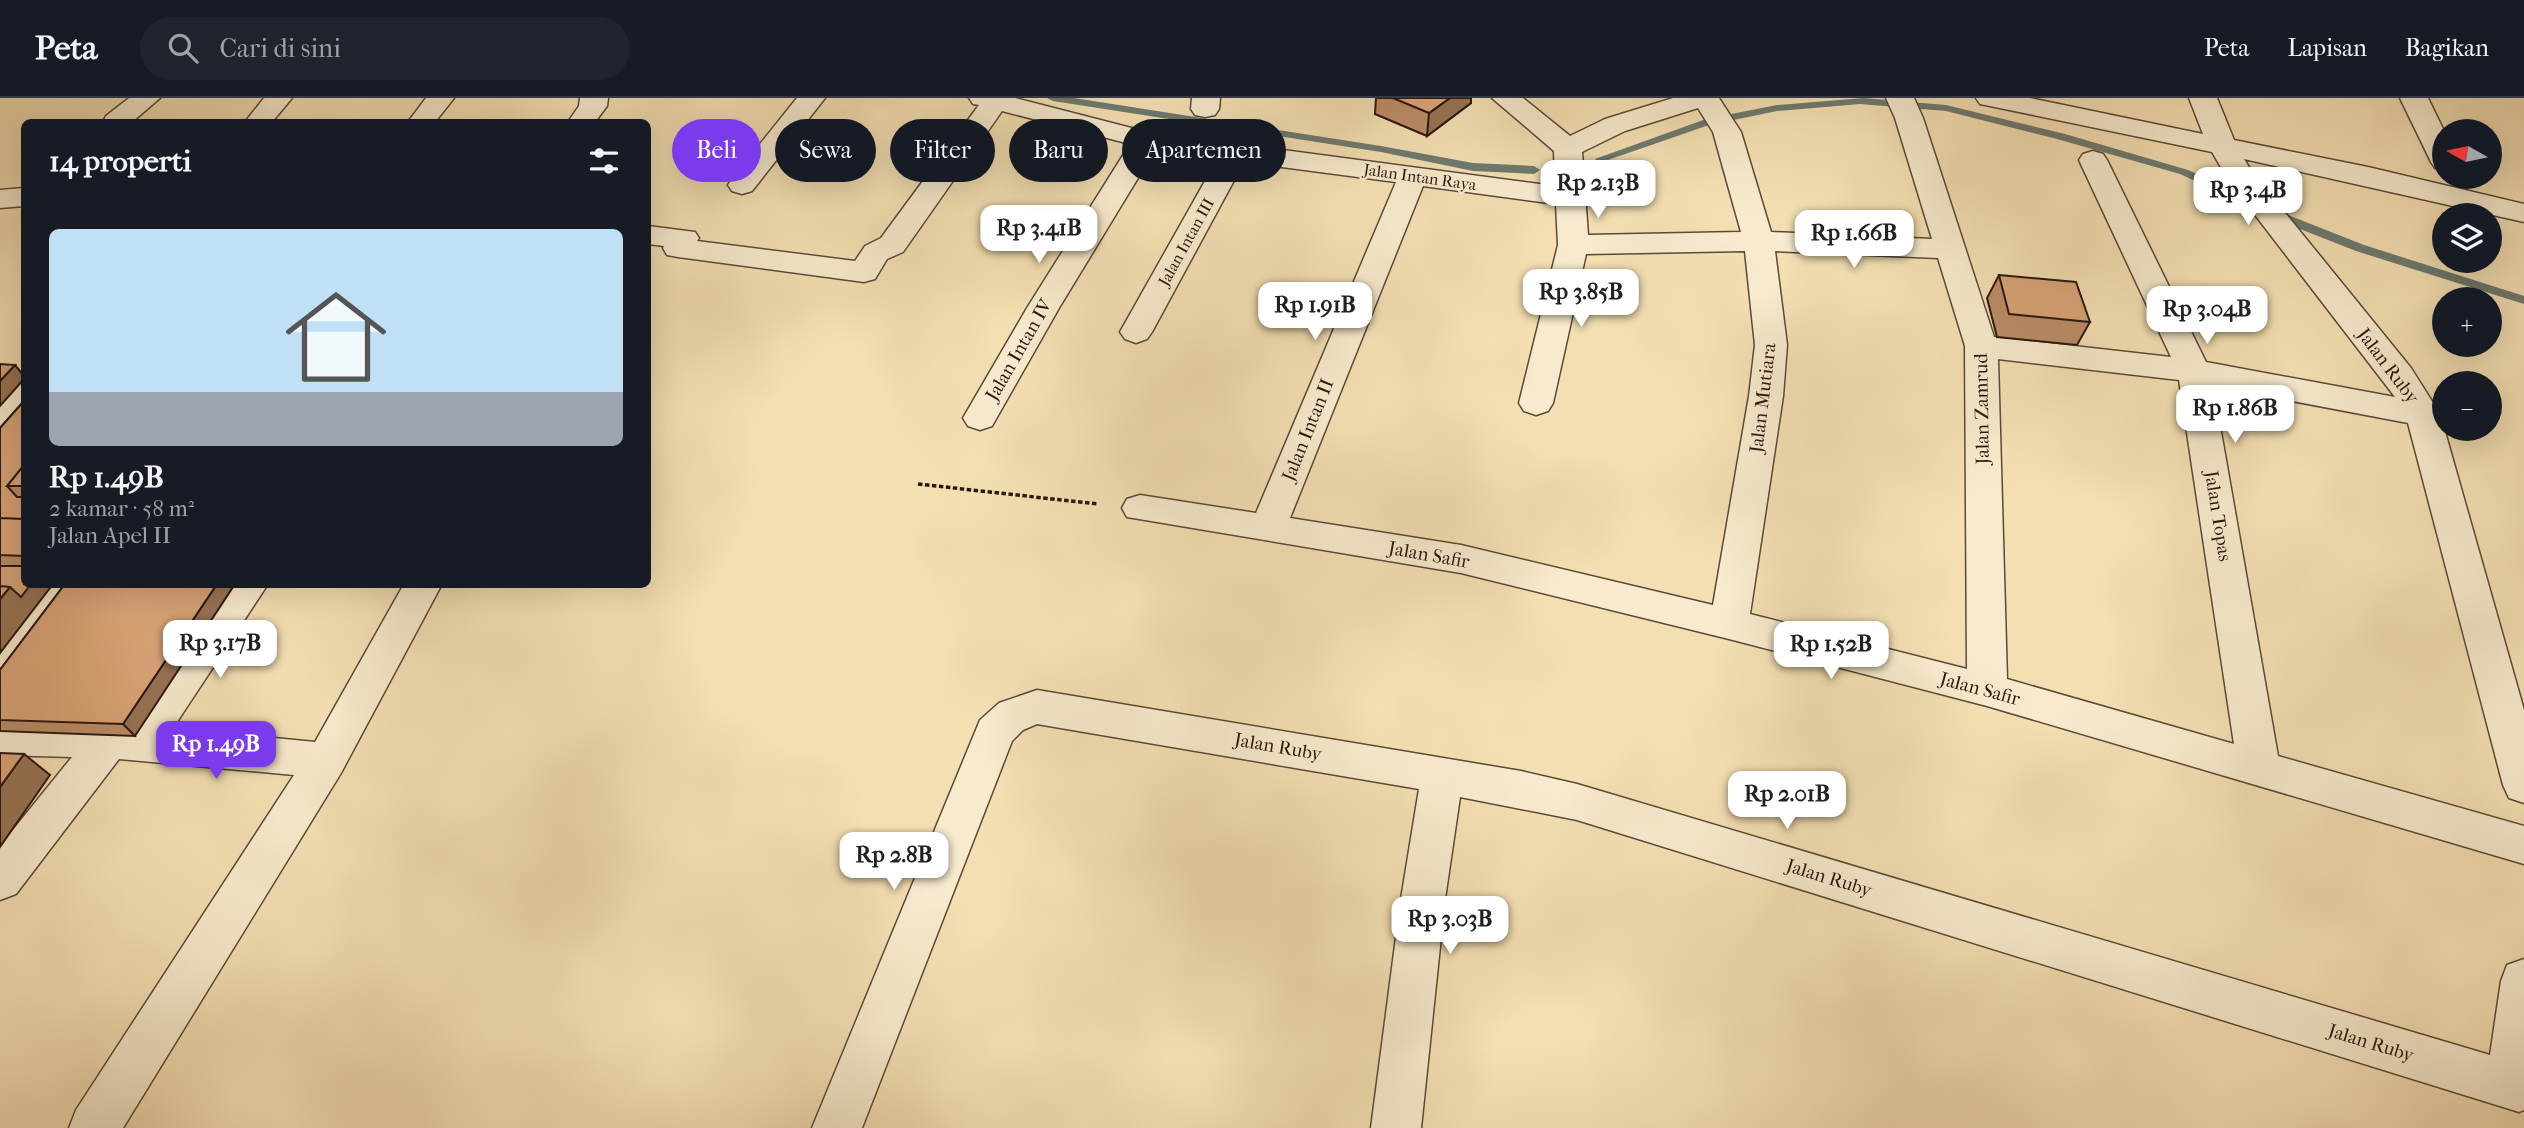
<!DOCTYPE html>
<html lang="id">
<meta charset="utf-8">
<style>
:root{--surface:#171b24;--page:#20242c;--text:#f1f3f6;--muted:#9ea1a6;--line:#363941;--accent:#7c3aed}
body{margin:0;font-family:"IM FELL French Canon",serif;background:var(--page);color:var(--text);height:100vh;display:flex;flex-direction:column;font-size:26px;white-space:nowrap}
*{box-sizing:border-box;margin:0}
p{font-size:23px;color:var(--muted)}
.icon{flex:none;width:38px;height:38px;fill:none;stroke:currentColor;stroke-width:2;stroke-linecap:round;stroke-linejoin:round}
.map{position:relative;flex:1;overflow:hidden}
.details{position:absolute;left:21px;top:21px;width:630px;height:469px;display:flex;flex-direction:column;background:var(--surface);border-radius:10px;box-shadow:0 7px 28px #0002}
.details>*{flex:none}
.top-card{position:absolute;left:672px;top:21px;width:665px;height:63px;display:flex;gap:14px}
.needle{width:46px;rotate:279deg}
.tools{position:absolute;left:2432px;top:21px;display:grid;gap:14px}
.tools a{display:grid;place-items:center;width:70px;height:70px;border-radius:50%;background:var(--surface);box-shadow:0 7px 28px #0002;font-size:35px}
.price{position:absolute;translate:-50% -60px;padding:0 16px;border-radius:14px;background:#fff;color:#222;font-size:23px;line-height:46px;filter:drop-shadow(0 2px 4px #0008)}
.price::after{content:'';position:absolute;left:50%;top:42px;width:21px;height:16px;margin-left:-10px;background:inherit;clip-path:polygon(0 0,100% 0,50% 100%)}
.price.on{background:var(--accent);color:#fff}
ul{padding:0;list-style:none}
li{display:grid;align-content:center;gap:14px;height:371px;padding:0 28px}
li+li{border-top:2px solid var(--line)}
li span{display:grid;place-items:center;height:217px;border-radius:10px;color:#555}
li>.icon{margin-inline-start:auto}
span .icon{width:126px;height:126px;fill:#fffc;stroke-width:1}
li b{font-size:30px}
h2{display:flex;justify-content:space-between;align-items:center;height:84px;padding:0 28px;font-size:30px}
.chip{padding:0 24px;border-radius:32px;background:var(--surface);box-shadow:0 7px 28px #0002;font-size:24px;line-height:63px}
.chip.on{background:var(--accent);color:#fff}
header{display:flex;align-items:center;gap:42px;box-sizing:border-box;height:98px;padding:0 35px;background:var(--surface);border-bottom:2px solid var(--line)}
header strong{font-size:33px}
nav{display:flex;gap:38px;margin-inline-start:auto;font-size:24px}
.search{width:490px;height:63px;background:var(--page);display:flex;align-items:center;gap:18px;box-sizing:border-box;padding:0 24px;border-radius:38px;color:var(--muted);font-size:26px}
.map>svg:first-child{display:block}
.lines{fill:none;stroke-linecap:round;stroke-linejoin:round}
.stream{fill:#6d7a6f;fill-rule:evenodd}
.minor-casing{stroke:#5b4938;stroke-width:3}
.path{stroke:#28170f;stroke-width:3.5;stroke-dasharray:4.5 2.5;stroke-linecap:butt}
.minor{fill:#f7eacd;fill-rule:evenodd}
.wall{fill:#ba8c66;stroke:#28170f;stroke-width:2}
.shaded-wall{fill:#977253;stroke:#28170f;stroke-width:2}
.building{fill:#d8a377;stroke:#28170f;stroke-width:2}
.labels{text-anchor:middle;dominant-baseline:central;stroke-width:5;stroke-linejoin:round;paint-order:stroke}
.far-street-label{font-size:16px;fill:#28170f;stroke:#f7eacd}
.street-label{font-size:19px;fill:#28170f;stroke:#f7eacd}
</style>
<header>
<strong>Peta</strong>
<div class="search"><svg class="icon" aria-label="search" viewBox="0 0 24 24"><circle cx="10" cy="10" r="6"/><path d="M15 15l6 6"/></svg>Cari di sini</div>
<nav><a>Peta</a><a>Lapisan</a><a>Bagikan</a></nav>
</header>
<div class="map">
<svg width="2524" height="1030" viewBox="0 0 2524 1030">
<rect width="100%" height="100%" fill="#f3dfb2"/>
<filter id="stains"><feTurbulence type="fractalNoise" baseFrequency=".00286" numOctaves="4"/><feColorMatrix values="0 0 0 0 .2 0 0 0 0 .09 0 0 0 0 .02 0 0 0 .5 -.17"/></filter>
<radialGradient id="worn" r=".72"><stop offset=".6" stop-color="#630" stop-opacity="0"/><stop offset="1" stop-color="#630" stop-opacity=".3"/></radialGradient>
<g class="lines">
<path class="stream" d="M1047,0H1074L1381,48L1473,65L1534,68L1540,72L1534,76L1473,73L1381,54L1053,3Z
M1864,0L1946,7L2065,36L2188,72L2293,119L2364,147L2524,198V206L2356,153L2285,125L2180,76L2057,41L1946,13L1860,6L1777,13L1709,27L1605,63H1597L1595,61L1706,21L1777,7Z"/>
<g class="minor-casing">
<path id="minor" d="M129,0H160L132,24H103L106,18Z
M264,0H292L272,24H245Z
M426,0H454L435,24H408Z
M580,0H608L607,8L595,24H568L579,8Z
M797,0H825L752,93L742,96L732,93L728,87L732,81Z
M969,0H1015L1147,34L1555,88L1554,53L1492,0H1523L1570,38L1605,21L1673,0H1719L1741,34L1771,134L1932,141L1895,20L1886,0H1914L1923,20L1994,239L2171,259L2079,62L2083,56L2093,53L2103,56L2107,62L2206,264L2395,299L2229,83L2212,54L1990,8L1980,6L1976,0H2030L2203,36L2189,0H2217L2234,42L2368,69L2524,106V124L2244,61L2252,74L2411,270L2440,316L2524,612V705L2509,700L2503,687L2408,325L2213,288L2278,658L2524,728V766L1987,608L1729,541L1461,475L1127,419L1122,410L1127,401L1140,397L1256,415L1396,84L1244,64L1152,234L1147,241L1136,245L1125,241L1120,234L1218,60L1155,52L1059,210L992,328L980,332L968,328L963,320L1027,210L1130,46L1002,13L903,154L887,161L875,181L864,184L678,159L667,157L663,150L664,148L648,146V128L695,134L699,140L697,143L855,163L865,148L881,140L979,7L973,6ZM1698,10L1713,34L1741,134L1588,137L1582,54L1625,33ZM1423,88L1556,106L1558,147L1519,305L1524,313L1536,317L1548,313L1553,305L1586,156L1745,153L1755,247L1749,298L1713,507L1461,447L1290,420ZM1775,153L1938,160L1965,248L1967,571L1750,516L1783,298L1787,247ZM1998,261L2179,282L2234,646L2007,581Z
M1192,0H1220L1219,11L1215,17L1205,19L1195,17L1191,11Z
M2400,0H2428L2445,35V72L2435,70L2431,64Z
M24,90V108L0,110V92Z
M24,282V315L12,329L0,333V299L12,285Z
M39,486H80L14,575L0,580V535Z
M228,486H268L173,630L315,644L404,486H442L341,675L123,1030H69L76,1012L294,677L119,661L16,796L0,802V748L72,659L0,657V623L130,626Z
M1037,592L1521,673L1577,686L2490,957L2501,883L2507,867L2524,861V1012L2519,1014L1577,722L1460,699L1445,801L1421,1030H1371L1401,801L1419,691L1037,626L1023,632L1012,643L862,1030H812L980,622L999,605Z"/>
</g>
<path class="path" d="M918,386L1098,406"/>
<use href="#minor" class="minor"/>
</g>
<path class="wall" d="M1376,0H1471V5L1427,38L1375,16Z
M1999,177L2090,224L2077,247L1997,239L1987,200Z
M24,303V486L0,555V330Z
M65,486L135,638L0,633V572Z"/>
<path class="shaded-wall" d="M1450,0H1471V5L1427,38L1429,15Z
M15,267L24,278V281L0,308V283Z
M31,486H53L0,555V501L10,489Z
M217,486H235L135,638L123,626Z
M24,656L50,677L0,749V689Z"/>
<path class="building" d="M1393,0H1450L1429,15Z
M1999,177L2076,184L2090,224L2009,216Z
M0,266L15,267L0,283Z
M24,303V367L7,388L17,399H24V421L0,420V330Z
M24,367V388H7Z
M0,420L24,421V458L0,457Z
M0,468H24V486H31L21,499L10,489L0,488Z
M65,486H217L123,626L0,622V572Z
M0,488L10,489L0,501Z
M0,655L24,656L0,689Z"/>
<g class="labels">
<g class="far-street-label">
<text transform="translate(1420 79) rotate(8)">Jalan Intan Raya</text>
<text transform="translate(1186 144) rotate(-61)">Jalan Intan III</text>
</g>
<g class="street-label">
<text transform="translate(1019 252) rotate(-60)">Jalan Intan IV</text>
<text transform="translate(2388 268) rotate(53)">Jalan Ruby</text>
<text transform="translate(1763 300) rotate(-83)">Jalan Mutiara</text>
<text transform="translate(1982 311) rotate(-91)">Jalan Zamrud</text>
<text transform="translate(1308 332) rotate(-68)">Jalan Intan II</text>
<text transform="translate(2218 418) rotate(81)">Jalan Topas</text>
<text transform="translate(1429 457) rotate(10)">Jalan Safir</text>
<text transform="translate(1980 591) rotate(15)">Jalan Safir</text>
<text transform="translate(1278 649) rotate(10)">Jalan Ruby</text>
<text transform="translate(1829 780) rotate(17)">Jalan Ruby</text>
<text transform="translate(2371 945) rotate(17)">Jalan Ruby</text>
</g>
</g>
<rect width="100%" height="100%" filter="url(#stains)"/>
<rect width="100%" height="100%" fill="url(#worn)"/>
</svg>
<div class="tools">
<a><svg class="needle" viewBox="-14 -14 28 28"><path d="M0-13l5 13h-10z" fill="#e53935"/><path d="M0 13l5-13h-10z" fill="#9ea1a6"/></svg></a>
<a><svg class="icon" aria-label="layers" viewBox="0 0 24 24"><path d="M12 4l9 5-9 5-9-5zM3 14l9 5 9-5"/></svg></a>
<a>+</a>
<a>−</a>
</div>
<b class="price" style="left:1598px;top:122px">Rp 2.13B</b>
<b class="price" style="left:2248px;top:129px">Rp 3.4B</b>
<b class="price" style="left:1039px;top:167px">Rp 3.41B</b>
<b class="price" style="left:1854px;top:172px">Rp 1.66B</b>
<b class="price" style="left:1581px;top:231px">Rp 3.85B</b>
<b class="price" style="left:1315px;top:244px">Rp 1.91B</b>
<b class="price" style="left:2207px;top:248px">Rp 3.04B</b>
<b class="price" style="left:2235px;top:347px">Rp 1.86B</b>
<b class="price" style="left:220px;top:582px">Rp 3.17B</b>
<b class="price" style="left:1831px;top:583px">Rp 1.52B</b>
<b class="price on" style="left:216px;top:683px">Rp 1.49B</b>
<b class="price" style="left:1787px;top:733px">Rp 2.01B</b>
<b class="price" style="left:894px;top:794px">Rp 2.8B</b>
<b class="price" style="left:1450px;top:858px">Rp 3.03B</b>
<div class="top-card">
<a class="chip on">Beli</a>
<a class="chip">Sewa</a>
<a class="chip">Filter</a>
<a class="chip">Baru</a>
<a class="chip">Apartemen</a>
</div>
<section class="details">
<h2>14 properti<svg class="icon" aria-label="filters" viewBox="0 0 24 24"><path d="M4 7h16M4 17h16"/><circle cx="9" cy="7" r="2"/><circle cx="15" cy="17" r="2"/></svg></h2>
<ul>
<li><span style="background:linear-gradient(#bfe0f5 75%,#9aa5b1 0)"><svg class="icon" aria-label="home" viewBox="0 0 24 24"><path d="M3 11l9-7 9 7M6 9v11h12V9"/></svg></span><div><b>Rp 1.49B</b><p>2 kamar · 58 m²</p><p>Jalan Apel II</p></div></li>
</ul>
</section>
</div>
